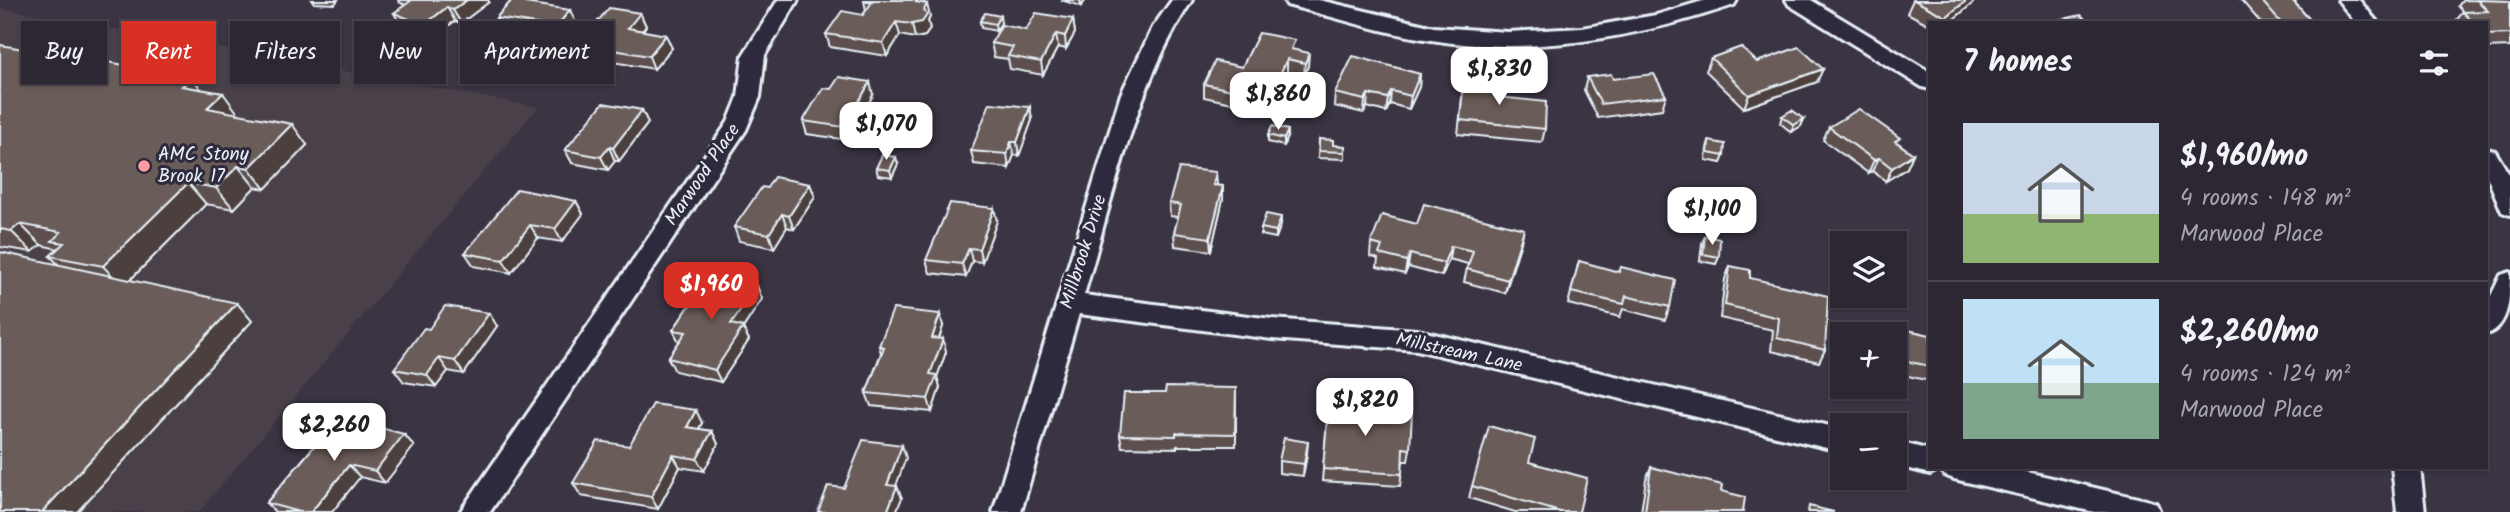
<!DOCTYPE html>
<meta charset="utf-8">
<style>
:root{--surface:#2c2732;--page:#38333e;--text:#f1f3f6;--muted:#a6a5ac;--line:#48444d;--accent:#d93025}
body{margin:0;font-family:Kalam,sans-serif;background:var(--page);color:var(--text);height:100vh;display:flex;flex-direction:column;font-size:26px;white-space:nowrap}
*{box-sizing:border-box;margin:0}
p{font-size:23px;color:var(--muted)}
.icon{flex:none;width:38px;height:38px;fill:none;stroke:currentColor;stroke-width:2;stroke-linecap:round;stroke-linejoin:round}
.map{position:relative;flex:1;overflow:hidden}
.details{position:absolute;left:1928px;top:21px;width:560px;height:448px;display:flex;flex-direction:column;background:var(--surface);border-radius:0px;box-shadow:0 2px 5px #0004,0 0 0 2px var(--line)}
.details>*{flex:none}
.top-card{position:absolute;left:21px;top:21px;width:665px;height:63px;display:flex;gap:14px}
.buttons{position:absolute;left:1830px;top:231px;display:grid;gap:14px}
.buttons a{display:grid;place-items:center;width:77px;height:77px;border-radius:0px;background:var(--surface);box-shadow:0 2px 5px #0004,0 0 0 2px var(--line);font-size:35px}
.price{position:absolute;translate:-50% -60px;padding:0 16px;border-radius:14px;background:#fff;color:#222;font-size:23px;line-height:46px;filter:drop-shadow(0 2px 4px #0008)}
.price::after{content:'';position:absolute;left:50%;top:42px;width:21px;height:16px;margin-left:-10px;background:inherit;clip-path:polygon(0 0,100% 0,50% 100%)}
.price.active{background:var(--accent);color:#fff}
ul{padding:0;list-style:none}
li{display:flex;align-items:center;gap:21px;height:175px;padding:0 35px}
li+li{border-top:2px solid var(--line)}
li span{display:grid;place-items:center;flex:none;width:196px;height:140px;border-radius:0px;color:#555}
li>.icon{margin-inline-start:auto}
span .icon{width:84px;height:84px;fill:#fffc;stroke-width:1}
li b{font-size:30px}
h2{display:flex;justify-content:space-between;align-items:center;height:84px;padding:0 35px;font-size:30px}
.tag{padding:0 24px;border-radius:0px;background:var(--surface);box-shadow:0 2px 5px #0004,0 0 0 2px var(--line);font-size:24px;line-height:63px}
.tag.active{background:var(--accent);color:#fff}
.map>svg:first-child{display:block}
.built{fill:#49404a}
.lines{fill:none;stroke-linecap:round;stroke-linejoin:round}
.street-casing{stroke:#e8f1f8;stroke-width:6}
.street{fill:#2f2a3d;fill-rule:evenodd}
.wall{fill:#5c4f4d;stroke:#e8f1f8;stroke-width:2}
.shaded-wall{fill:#4b403e;stroke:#e8f1f8;stroke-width:2}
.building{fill:#6b5c59;stroke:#e8f1f8;stroke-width:2}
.poi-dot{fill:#ff9aa2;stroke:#2f2a3d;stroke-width:2.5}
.labels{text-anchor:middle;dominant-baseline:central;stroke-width:6;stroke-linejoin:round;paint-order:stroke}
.poi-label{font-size:19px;fill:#e8f1f8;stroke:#2f2a3d;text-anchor:start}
.street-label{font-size:19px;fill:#e8f1f8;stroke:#2f2a3d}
</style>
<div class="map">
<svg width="2510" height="512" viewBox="0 0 2510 512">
<rect width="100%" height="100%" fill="#3b3443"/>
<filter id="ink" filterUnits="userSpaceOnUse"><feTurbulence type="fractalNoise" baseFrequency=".0143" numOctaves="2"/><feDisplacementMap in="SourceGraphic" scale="14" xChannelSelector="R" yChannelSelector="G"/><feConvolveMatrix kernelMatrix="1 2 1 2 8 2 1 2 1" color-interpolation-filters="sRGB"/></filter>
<g filter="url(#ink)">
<path class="built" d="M0,8L538,107L199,512H0Z"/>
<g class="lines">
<g class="street-casing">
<path id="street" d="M778,0H798L765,55L760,97L746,130L490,512H460L728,122L738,97L743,55Z
M1172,0H1192C1134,89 1114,195 1084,295L1272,319L1417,330L1843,429V452L1417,350L1272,339L1079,314L1021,512H993L1121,94L1153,27Z
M1284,0H1319L1434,27L1508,32L1582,28L1656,15L1706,0H1737L1734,5C1637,38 1534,56 1431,40C1382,33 1335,17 1287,5Z
M1786,0H1811L1930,72V89L1922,87L1789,5Z
M2338,0H2359L2378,23H2356Z
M2487,149L2495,151L2510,176V215L2502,212L2487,176Z
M2510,272C2510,295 2510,326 2487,334V304L2501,275Z
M1895,441L1930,450V467H2006L2146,500L2156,503L2160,512H2094L1954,479L1944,475L1941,468L1930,474L1895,465Z
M2392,467H2420L2425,512H2397Z"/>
</g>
<use href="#street" class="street"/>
</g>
<path class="wall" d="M312,0H338L335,4L314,3Z
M398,0H488L489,2L461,23L455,21L431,38L401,26L394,13L405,5L399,2Z
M512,0H530L532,4L576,23L562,40L503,31L496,18Z
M1061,0H1086L1081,6Z
M1913,0H1974L1973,3L1949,23H1930V25L1907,13Z
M2241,0H2297L2295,3L2313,23H2261Z
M2463,0L2510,1V47L2487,48V23H2454L2463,12H2464L2458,6Z
M864,1L925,4L930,17L928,21L930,29L925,36L915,38L900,35L887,56L830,47L826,34L863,15L866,10Z
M640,13L646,26L643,30L672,48L654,69L584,57L578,44Z
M1073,19L1075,33L1066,49L1058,47L1043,75L1010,69L1008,59L994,57L991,43L1026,30Z
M980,21L1001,23L996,31L981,28Z
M0,45L35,56L201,89L238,114L307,145L265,189L255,187L234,209L206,204L130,280L252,321L77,512H0L58,264L50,256L58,249L41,245L32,252L0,247Z
M1294,50L1308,66L1304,76L1287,73L1269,111L1204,97V84L1242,67Z
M1711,58L1757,62L1817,82L1744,108L1706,71Z
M1420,74L1419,87L1409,109L1390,104L1386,112L1367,107L1364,113L1334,106L1335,93Z
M1587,77L1613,79L1666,96L1662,109L1598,118L1584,90Z
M1464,79L1499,97L1545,129L1542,142L1458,134Z
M873,95L848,140L807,134L803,121Z
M1030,107L1032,120L1019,156L1014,155L1009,168L974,164L971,151Z
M642,110L648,123L619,161H615L608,170L572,163L565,150Z
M1782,116L1804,119L1801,126L1791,132L1780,123Z
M1829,127L1898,143L1913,154L1907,168L1886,181L1872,171L1868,173L1823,140Z
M1268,135L1288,137L1284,146L1268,142Z
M1319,139L1345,152V159L1318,158Z
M1709,141L1724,156L1721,163L1706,160L1707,148Z
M898,164L892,177L878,175L876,168Z
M810,184L815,197L794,229L787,227L774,248L739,241L734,227L767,188Z
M1217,185L1223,199L1211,251L1175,246L1174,233L1178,217L1170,216L1169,203Z
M576,201L583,214L562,242L538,238L511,273L474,266L465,253Z
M997,221L982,262L972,261L966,277L930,273L926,260Z
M1281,224L1276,238L1261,235V228Z
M1417,224L1521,242L1505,293L1464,282L1468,264L1449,259L1442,276L1408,267L1405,274L1377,267L1378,259L1370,256L1371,243Z
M1705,236L1719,257L1716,264L1700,261L1702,243Z
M1579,261L1670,307L1665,320L1623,309L1620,317L1568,304Z
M1730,266L1750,278L1825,350L1819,362L1771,351L1773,330L1720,318L1725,279Z
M757,286L762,299L743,328L749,340L721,382L675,371L668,358L679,342L673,330L694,299L692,294Z
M1885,325L1930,335V388V381L1895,373V334H1880Z
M497,326L464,374L448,371L436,387L404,382L394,369L429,329Z
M943,326L939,339H943L946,352L937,377L940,387L932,412L871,406L866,393L881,353L879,346Z
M1236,388V446H1177V448L1122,447L1120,435L1165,393Z
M1329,397L1358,408L1410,449L1408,461H1403L1400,486L1322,481Z
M339,417L414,446L385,483L360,477L332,512H275L266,503Z
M702,423L699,429L712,431L718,444L704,471L680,467L658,509L581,496L573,483L629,446Z
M1307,454L1303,476L1279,473V461Z
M1529,462L1579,512H1515L1469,498L1472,486Z
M1651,467L1721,491L1743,512H1641L1646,479Z"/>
<path class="shaded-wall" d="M467,0H488L489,2L461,23L453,10Z
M918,0H924L925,6L916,2Z
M1080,0H1086L1081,6Z
M1967,0H1974L1973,3L1949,23H1943L1946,17Z
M927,4L930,17L928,21L930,29L925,36L915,38L912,24Z
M447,7L455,21L431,38L424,25Z
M570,10L576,23L562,40L556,27Z
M640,13L646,26L634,41L628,28Z
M1000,16L1001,23L996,31L995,24Z
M1073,19L1075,33L1066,49L1065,36Z
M896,22L900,35L887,56L883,43Z
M1056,34L1058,47L1043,75L1041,62Z
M666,35L672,48L654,69L649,56Z
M29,50L48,71L23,54Z
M1309,53L1308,66L1304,76L1305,63Z
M1287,59V73L1269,111V98Z
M1823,69L1817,82L1744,108L1749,95Z
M1420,74L1419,87L1409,109L1411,96Z
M192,77L208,99L182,86Z
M870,82L873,95L848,140L844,127Z
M1391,91L1390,104L1386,112L1388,98Z
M223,93L239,115L207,108Z
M1368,94L1367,107L1364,113L1365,100Z
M1030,107L1032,120L1019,156L1017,142Z
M642,110L648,123L619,161L613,148Z
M1804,119L1801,126L1791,132L1794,125Z
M292,124L307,145L265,189L249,168Z
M1288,130V137L1284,146V139Z
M1011,142L1014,155L1009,168L1007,154Z
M609,147L615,161L608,170L601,157Z
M1913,154L1907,168L1886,181L1892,168Z
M896,157L898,164L892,177L890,170Z
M1879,158L1872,171L1868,173L1874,160Z
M238,166L255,187L234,209L216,188Z
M1216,172L1217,185H1213Z
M188,183L206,204L123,287L103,266Z
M810,184L815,197L794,229L789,216Z
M1223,186V199L1211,251L1210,238Z
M576,201L583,214L562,242L555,229Z
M994,208L997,221L982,262L979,249Z
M782,214L787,227L774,248L769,234Z
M1281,217V224L1276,238V231Z
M20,224L41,245L32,252L11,231Z
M530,225L538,238L511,273L503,260Z
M1524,229L1521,242L1505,293L1508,280Z
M1451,246L1449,259L1442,276L1444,263Z
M969,248L972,261L966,277L962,264Z
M1410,254L1408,267L1405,274L1407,261Z
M757,286L762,299L743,328L749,340L721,382L715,370L731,324Z
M237,303L252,321L77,512H42Z
M489,313L497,326L464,374L455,361Z
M940,314L943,326L935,351L932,338Z
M943,339L946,352L937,377L940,387L932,412L928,399L930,374Z
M439,358L448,371L436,387L427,375Z
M696,410L702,423L693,439L687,427Z
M712,431L718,444L704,471L697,459Z
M404,434L414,446L385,483L375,471Z
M1308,442L1307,454L1303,476L1304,464Z
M902,445L906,458L892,497L887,485Z
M673,455L680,467L658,509L651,497Z
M349,465L360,477L332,512H311Z
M897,486L902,498L896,512H887Z"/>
<path class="building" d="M412,0H467L453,10L447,7L424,25L394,13Z
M512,0H527L525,3L570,10L556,27L496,18Z
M864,0H918L916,2L927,4L924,10L927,15L922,22L912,24L896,22L883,43L826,34L842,11L863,15L872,2L864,1Z
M1914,0H1967L1946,17Z
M2261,0H2292L2313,23H2281Z
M2477,0L2510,1V34L2487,35V23H2474L2463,12L2488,11Z
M609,8L640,13L628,28L666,35L649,56L578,44Z
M985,13L1000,16L995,24L980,21Z
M1036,13L1073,19L1065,36L1056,34L1041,62L1008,56L1013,47L991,43L1002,25L1026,30Z
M2081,15L2089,23H2045Z
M1259,33L1295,40L1291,49L1309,53L1305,63L1287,59L1269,98L1204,84L1215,61L1242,67Z
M0,45L29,50L23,54L61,61L68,55L192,77L182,86L223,93L207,108L292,124L249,168L238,166L216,188L188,183L103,266L50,256L64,243L52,241L61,232L20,224L11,231L0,229Z
M1741,47L1757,62L1799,47L1823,69L1749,95L1711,58Z
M1353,56L1420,74L1411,96L1391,91L1388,98L1368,94L1365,100L1335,93Z
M1611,74L1613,79L1654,74L1666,96L1601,104L1587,77Z
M839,77L870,82L844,127L803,121L823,88L831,89Z
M1464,79L1500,82L1499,97L1546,102L1545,129L1460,120Z
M603,103L642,110L613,148L609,147L601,157L565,150Z
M990,103L1030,107L1017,142H1011L1007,154L971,151Z
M1859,109L1900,138L1895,141L1913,154L1892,168L1879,158L1874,160L1829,127Z
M1792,110L1804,119L1794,125L1782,116Z
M1272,126L1288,130L1284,139L1268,135Z
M1319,139L1333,140V145L1345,146V152L1319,151Z
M1709,141L1725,144L1724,156L1708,153Z
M882,155L896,157L890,170L876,168Z
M1179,168L1216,172L1213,185L1223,186L1210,238L1174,233L1181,205L1169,203Z
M774,177L810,184L789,216L782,214L769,234L734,227L762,187L767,188Z
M517,189L576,201L555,229L530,225L503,260L465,253Z
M950,203L994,208L979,249L969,248L962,264L926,260Z
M1424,204L1524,229L1508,280L1467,269L1473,251L1451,246L1444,263L1410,254L1407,261L1379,254L1382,246L1371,243L1382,215L1417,224Z
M1266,214L1281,217L1276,231L1261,228Z
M1705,236L1720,239L1719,257L1703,254Z
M0,252L237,303L42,512H0Z
M1579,261L1619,272L1621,267L1675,280L1670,307L1626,296L1624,304L1571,292Z
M1730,266L1750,270V278L1828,296L1825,350L1777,338L1779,318L1725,305Z
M706,275L757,286L731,324L743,327L715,370L668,358L686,332L673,330L697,295L692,294Z
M445,306L489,313L455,361L439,358L427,375L394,369L424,328L429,329Z
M893,309L940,314L932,338L943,339L930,374L937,375L928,399L866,393L884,347L879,346Z
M1885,325L1930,335V366L1895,359V334H1885Z
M1166,387L1236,388L1235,434L1176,433V436L1120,435L1124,393H1165Z
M1329,397L1358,400V408L1412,413L1410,449L1403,448L1402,474L1323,469Z
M653,404L696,410L687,427L712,431L697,459L673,455L651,497L573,483L598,441L629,446Z
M339,417L404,434L375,471L349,465L311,512H299L266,503Z
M1489,426L1535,439L1529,462L1587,478L1579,512H1560L1472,486Z
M1284,438L1308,442L1304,464L1279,461Z
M863,440L902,445L887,485L897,486L887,512H818L828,486L844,488Z
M1651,467L1722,485L1721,491L1745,497L1743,512H1645Z
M1809,506L1834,512H1808Z"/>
</g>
<circle class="poi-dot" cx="144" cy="166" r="7"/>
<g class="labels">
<g class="poi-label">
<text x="158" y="155">AMC Stony<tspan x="158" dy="22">Brook 17</tspan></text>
</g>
<g class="street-label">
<text transform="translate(703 175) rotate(-56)">Marwood Place</text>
<text transform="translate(1084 252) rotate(-73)">Millbrook Drive</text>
<text transform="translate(1459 353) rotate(12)">Millstream Lane</text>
</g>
</g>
</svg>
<div class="buttons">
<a><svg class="icon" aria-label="layers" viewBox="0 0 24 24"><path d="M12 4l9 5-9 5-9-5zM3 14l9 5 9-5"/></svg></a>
<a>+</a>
<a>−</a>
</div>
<b class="price" style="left:1499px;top:107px">$1,830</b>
<b class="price" style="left:1278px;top:132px">$1,860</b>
<b class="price" style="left:886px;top:162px">$1,070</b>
<b class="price" style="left:1712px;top:247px">$1,100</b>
<b class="price active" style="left:711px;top:322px">$1,960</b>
<b class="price" style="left:1365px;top:438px">$1,820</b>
<b class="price" style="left:334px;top:463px">$2,260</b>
<div class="top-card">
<a class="tag">Buy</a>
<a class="tag active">Rent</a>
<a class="tag">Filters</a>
<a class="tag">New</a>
<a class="tag">Apartment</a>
</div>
<section class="details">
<h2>7 homes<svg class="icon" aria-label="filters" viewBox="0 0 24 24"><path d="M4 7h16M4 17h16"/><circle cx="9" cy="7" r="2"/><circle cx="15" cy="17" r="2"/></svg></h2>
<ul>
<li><span style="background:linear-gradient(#c9d6e8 65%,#8fb573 0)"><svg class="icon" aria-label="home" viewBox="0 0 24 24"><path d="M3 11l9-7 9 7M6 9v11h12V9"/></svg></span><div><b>$1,960/mo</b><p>4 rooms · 148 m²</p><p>Marwood Place</p></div></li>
<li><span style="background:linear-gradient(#bfe0f5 60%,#7fa58c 0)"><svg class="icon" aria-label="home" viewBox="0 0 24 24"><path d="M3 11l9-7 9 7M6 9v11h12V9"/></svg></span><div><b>$2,260/mo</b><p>4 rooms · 124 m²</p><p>Marwood Place</p></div></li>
</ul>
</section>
</div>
